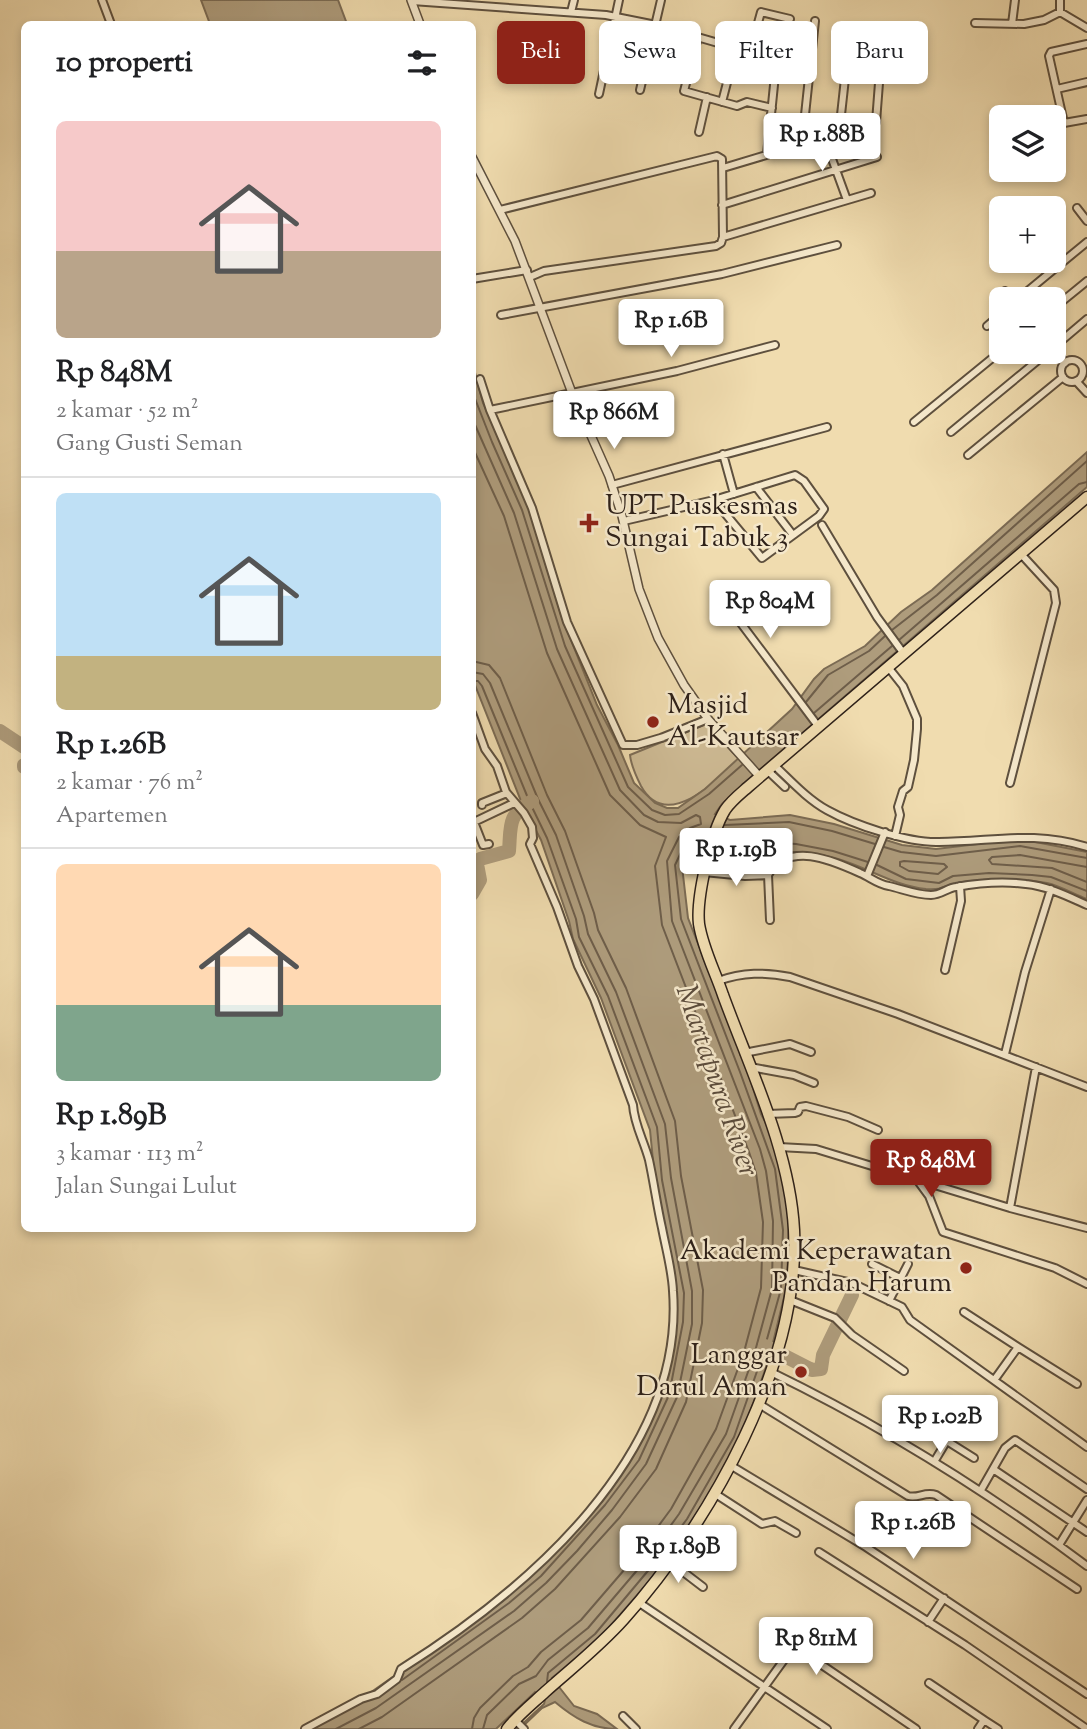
<!DOCTYPE html>
<html lang="id">
<meta charset="utf-8">
<style>
:root{--surface:#fff;--page:#f2f2f2;--text:#202124;--muted:#757577;--line:#e0e0e0;--accent:#8f2418}
body{margin:0;font-family:"Sorts Mill Goudy",serif;background:var(--page);color:var(--text);height:100vh;display:flex;flex-direction:column;font-size:26px;white-space:nowrap}
*{box-sizing:border-box;margin:0}
p{font-size:23px;color:var(--muted)}
.icon{flex:none;width:38px;height:38px;fill:none;stroke:currentColor;stroke-width:2;stroke-linecap:round;stroke-linejoin:round}
.map{position:relative;flex:1;overflow:hidden}
.sheet{position:absolute;left:21px;top:21px;width:455px;height:1211px;display:flex;flex-direction:column;background:var(--surface);border-radius:10px;box-shadow:0 4px 10px #0003}
.sheet>*{flex:none}
.banner{position:absolute;left:497px;top:21px;width:485px;height:63px;display:flex;gap:14px}
.buttons{position:absolute;left:989px;top:105px;display:grid;gap:14px}
.buttons a{display:grid;place-items:center;width:77px;height:77px;border-radius:10px;background:var(--surface);box-shadow:0 4px 10px #0003;font-size:35px}
.price{position:absolute;translate:-50% -60px;padding:0 16px;border-radius:7px;background:#fff;color:#222;font-size:23px;line-height:46px;filter:drop-shadow(0 2px 4px #0008)}
.price::after{content:'';position:absolute;left:50%;top:42px;width:21px;height:16px;margin-left:-10px;background:inherit;clip-path:polygon(0 0,100% 0,50% 100%)}
.price.current{background:var(--accent);color:#fff}
ul{padding:0;list-style:none}
li{display:grid;align-content:center;gap:14px;height:371px;padding:0 35px}
li+li{border-top:2px solid var(--line)}
li span{display:grid;place-items:center;height:217px;border-radius:10px;color:#555}
li>.icon{margin-inline-start:auto}
span .icon{width:126px;height:126px;fill:#fffc;stroke-width:1}
li b{font-size:30px}
h2{display:flex;justify-content:space-between;align-items:center;height:84px;padding:0 35px;font-size:30px}
.chip{padding:0 24px;border-radius:10px;background:var(--surface);box-shadow:0 4px 10px #0003;font-size:24px;line-height:63px}
.chip.current{background:var(--accent);color:#fff}
.map>svg:first-child{display:block}
.green{fill:#cfbc96;stroke:#7e6e58;stroke-width:2}
.water{fill:#ae9c7c;stroke:#7b6b54;stroke-width:2}
.lines{fill:none;stroke-linecap:round;stroke-linejoin:round}
.shore{stroke:#6e5e4a;stroke-width:2}
.river{stroke:#ae9c7c;stroke-width:14}
.minor-casing{stroke:#5e503e;stroke-width:10}
.tertiary-casing{stroke:#5e503e;stroke-width:10}
.primary-casing{stroke:#2e2119;stroke-width:13}
.minor{stroke:#f5e8cb;stroke-width:6}
.tertiary{stroke:#f5e8cb;stroke-width:7}
.primary{stroke:#f0dcaf;stroke-width:10}
.poi-dot{fill:#8f2418;stroke:#f5e8cb;stroke-width:2.5}
.labels{text-anchor:middle;dominant-baseline:central;stroke-width:5;stroke-linejoin:round;paint-order:stroke}
.poi-label{font-size:28px;fill:#2e2119;stroke:#f5e8cb;text-anchor:start}
.water-label{font-size:30px;font-style:italic;fill:#5b4c3c;stroke:#f5e8cb}
</style>
<div class="map">
<svg width="1087" height="1729" viewBox="0 0 1087 1729">
<rect width="100%" height="100%" fill="#f0dcaf"/>
<filter id="stains"><feTurbulence type="fractalNoise" baseFrequency=".00286" numOctaves="4"/><feColorMatrix values="0 0 0 0 .2 0 0 0 0 .09 0 0 0 0 .02 0 0 0 .5 -.17"/></filter>
<radialGradient id="worn" r=".72"><stop offset=".6" stop-color="#630" stop-opacity="0"/><stop offset="1" stop-color="#630" stop-opacity=".3"/></radialGradient>
<path class="green" d="M706,724L739,759C716,782 666,832 641,786C636,776 631,766 630,755Z"/>
<path class="water" d="M201,0H338L347,24H210Z
M473,365L483,403L529,508L561,615L597,705L618,745L634,783L655,803L667,808H678L705,789L792,709L814,679L824,669L865,646L901,612L932,590L1087,452V487L770,761L722,804L715,814L730,820L790,815L834,824L902,845L936,849L1020,839L1087,852V899C1074,894 1060,886 1047,883C1019,878 984,878 957,883C942,886 945,890 926,889C893,886 864,865 831,857C787,848 742,853 699,841L690,848L682,866L688,918L747,1069L761,1114L770,1131L785,1189L789,1219L787,1285L769,1359L740,1440L693,1523L658,1571L599,1639L552,1678L574,1706L597,1714L617,1729C592,1729 574,1718 555,1702L542,1708L520,1729H517L544,1704L545,1700L535,1692L496,1729H302L367,1695L505,1598L536,1571L565,1541L600,1501L632,1457L662,1392L676,1322L677,1294L655,1181L650,1130L601,998L573,939L569,921L541,840L523,806L473,680Z"/>
<g class="lines">
<path class="shore" d="M472,391L492,442L522,510L565,646L628,787L652,810L665,815L679,814L709,794L742,765
M472,418L514,513L557,649L620,790L644,815L658,822L681,823L696,815L700,817L701,824L690,828L679,837L667,861L672,921L760,1149L766,1171L773,1221L772,1289L754,1355L726,1434L679,1514L645,1561L588,1628L548,1660L536,1676L519,1684L487,1715L483,1729
M892,630L937,595L1087,461
M899,640L1079,484L1087,482
M806,702L828,675L869,651L885,636
M814,713L892,646
M725,825L789,822L832,831L875,844
M720,839L796,844L833,851L868,862
M884,847L901,852L936,856L1020,846L1087,858
M904,861L944,864L947,867L938,874L909,871L900,866V862Z
M877,865L906,879L939,883L953,876L989,873L1032,875L1051,877L1087,891
M1087,867L1020,855L992,857L989,860L992,864L1052,868L1087,882
M402,1680L509,1603L541,1576L605,1505L639,1460L669,1395L683,1322L684,1293L662,1180L657,1127L608,996L579,937L576,919L547,838L530,803L482,686L478,681H472
M547,1682L548,1673L595,1634L652,1566L687,1519L734,1437L762,1357L781,1289L783,1230L775,1169L740,1072L681,919L675,865L685,844L697,834L707,836
M336,1729L376,1708L514,1611L546,1583L577,1551L612,1510L646,1464L677,1397L692,1324V1291L671,1178L665,1124L616,992L588,934L584,916L556,835L538,799L490,683L483,674L472,672
M359,1729L382,1717L522,1618L555,1589L620,1517L656,1469L686,1402L702,1323L703,1290L681,1176L675,1121L626,988L598,930L594,913L565,831L547,795L500,678L489,665L472,661
M472,1729L474,1718L480,1708L513,1676L528,1667L541,1652L581,1620L637,1555L671,1509L716,1429L744,1352L761,1288L763,1222L756,1173L749,1152L662,925L655,866L666,837L640,825L610,795L547,653L504,516L472,446"/>
<path class="river" d="M0,731L24,747
M24,765V767
M472,894L480,880L477,864L480,859L509,851C511,826 507,815 532,801
M765,1346L812,1370L821,1369L823,1355L852,1295"/>
<g class="minor-casing">
<path id="minor" d="M102,0L111,24
M412,1L606,15L656,25L770,58L783,56L811,63
M571,12L574,0
M1060,12V0
M975,23L1024,24L1044,20L1060,12L1087,28
M1012,24L1015,0
M698,37L684,91L737,106L747,102L772,108
M1087,44L1051,52L1049,56L1064,123L1087,119
M750,52L761,12L790,19
M1057,89L1087,82
M640,90L661,0
M599,94L619,0
M722,102L736,48
M699,132L707,97
M839,133L849,42
M824,137L847,200
M802,143L815,21
M767,154L775,75L774,57
M723,168L876,122L881,57
M722,205L877,157
M1077,208L1087,221
M500,210L717,156L722,159L723,237L721,243L716,246L544,271L530,277
M723,237L871,193
M472,279L527,270
M1005,291L1011,299
M1018,299L1087,242
M1054,308L1087,281
M501,315L722,274L837,245
M987,326L1001,314
M1054,347L1087,319
M1054,350L1065,363
M1061 371a11 11 0 1 1 22 0a11 11 0 1 1-22 0Z
M480,379L490,410L677,371L775,345
M1076,381L1087,393
M490,410L532,508L567,622L623,745H637L664,737
M914,422L1001,351
M951,432L1048,352
M723,454L734,494
M968,455L1063,377
M612,485L827,427
M756,487L793,535
M624,521L714,500L795,475L804,481L824,509L819,516L762,558L714,500
M822,525L877,617L904,654
M722,598L818,726
M888,667L903,686L917,719V729L914,760L908,787L903,791L898,807L900,815L895,836
M661,738L708,719
M774,765C790,780 807,799 827,810C854,825 908,843 939,842C992,842 1033,830 1087,847
M767,770L785,787
M1010,783L1056,603L1054,590L1021,554
M482,805V803L507,793
M489,844L483,845L474,822L514,803
M704,872L745,876L768,875
M867,876L885,832
M770,920L768,875C789,841 831,860 860,873C870,877 877,884 889,886C902,889 917,895 931,895C941,895 947,888 956,887C978,883 1004,881 1026,884C1047,886 1067,896 1087,905
M945,970L961,901L960,886
M718,981C743,972 765,972 790,977L898,1014L1087,1087
M744,1053L790,1044L811,1052
M1005,1054L1025,972L1051,889
M750,1067L794,1075L814,1083
M767,1114L795,1113L798,1112L800,1107L806,1106L848,1117L878,1130
M779,1147L816,1149L1010,1208L1087,1228
M918,1181L929,1196L943,1232L1055,1268L1087,1284
M1010,1208L1036,1067
M872,1264L900,1278
M794,1270L852,1283L902,1307L910,1320L1087,1447
M790,1300L835,1318L852,1335L904,1371
M889,1301L908,1264
M964,1312L1018,1347
M771,1372C882,1426 988,1492 1087,1566
M995,1379L1018,1347L1077,1384
M759,1404L908,1496C918,1499 925,1491 936,1495L1077,1589
M923,1426L974,1458
M934,1462L946,1442
M730,1465L866,1547L1087,1694
M993,1469L1087,1532
M981,1490L1005,1448L1015,1440L1087,1489
M714,1493L762,1524L775,1521L796,1533
M1059,1545L1087,1500
M819,1552L965,1645L1087,1729
M669,1561L703,1587
M638,1602L827,1729
M928,1622L944,1598
M765,1626L794,1646
M929,1683L984,1720
M623,1716L636,1729
M514,1719L524,1729
M305,1729L361,1699L377,1694L397,1679L401,1669C527,1590 685,1455 673,1291C672,1270 666,1249 662,1228C657,1206 654,1183 649,1160C644,1141 634,1124 633,1105L594,999L578,966L557,907L530,844L533,838L532,827L524,813L506,792L497,766L485,749L472,713
M734,1729L794,1646L916,1729
M978,1729L984,1720L998,1729"/>
</g>
<g class="tertiary-casing">
<path id="tertiary" d="M411,0L420,24
M472,157L515,241L572,393L609,476L622,516L639,589L658,638L684,685L708,719L760,777"/>
</g>
<g class="primary-casing">
<path id="primary" d="M507,1729C518,1715 532,1704 545,1692C572,1668 600,1646 624,1619C711,1522 800,1363 794,1230C790,1151 750,1069 723,995C715,971 703,949 699,924C696,898 711,833 725,810C731,801 740,794 748,787L1087,497"/>
</g>
<use href="#minor" class="minor"/>
<use href="#tertiary" class="tertiary"/>
<use href="#primary" class="primary"/>
</g>
<g class="poi-dot">
<path d="M585.5 512.5h7v7h7v7h-7v7h-7v-7h-7v-7h7z"/>
<circle cx="653" cy="722" r="7"/>
<circle cx="966" cy="1268" r="7"/>
<circle cx="801" cy="1372" r="7"/>
</g>
<g class="labels">
<g class="poi-label">
<text x="605" y="507">UPT Puskesmas<tspan x="605" dy="32">Sungai Tabuk 3</tspan></text>
<text x="667" y="706">Masjid<tspan x="667" dy="32">Al-Kautsar</tspan></text>
<text x="952" y="1252" text-anchor="end">Akademi Keperawatan<tspan x="952" dy="32">Pandan Harum</tspan></text>
<text x="787" y="1356" text-anchor="end">Langgar<tspan x="787" dy="32">Darul Aman</tspan></text>
</g>
<g class="water-label">
<text transform="translate(716 1081) rotate(71)">Martapura River</text>
</g>
</g>
<rect width="100%" height="100%" filter="url(#stains)"/>
<rect width="100%" height="100%" fill="url(#worn)"/>
</svg>
<div class="buttons">
<a><svg class="icon" aria-label="layers" viewBox="0 0 24 24"><path d="M12 4l9 5-9 5-9-5zM3 14l9 5 9-5"/></svg></a>
<a>+</a>
<a>−</a>
</div>
<b class="price" style="left:822px;top:173px">Rp 1.88B</b>
<b class="price" style="left:671px;top:359px">Rp 1.6B</b>
<b class="price" style="left:614px;top:451px">Rp 866M</b>
<b class="price" style="left:770px;top:640px">Rp 804M</b>
<b class="price" style="left:736px;top:888px">Rp 1.19B</b>
<b class="price current" style="left:931px;top:1199px">Rp 848M</b>
<b class="price" style="left:940px;top:1455px">Rp 1.02B</b>
<b class="price" style="left:913px;top:1561px">Rp 1.26B</b>
<b class="price" style="left:678px;top:1585px">Rp 1.89B</b>
<b class="price" style="left:816px;top:1677px">Rp 811M</b>
<div class="banner">
<a class="chip current">Beli</a>
<a class="chip">Sewa</a>
<a class="chip">Filter</a>
<a class="chip">Baru</a>
</div>
<section class="sheet">
<h2>10 properti<svg class="icon" aria-label="filters" viewBox="0 0 24 24"><path d="M4 7h16M4 17h16"/><circle cx="9" cy="7" r="2"/><circle cx="15" cy="17" r="2"/></svg></h2>
<ul>
<li><span style="background:linear-gradient(#f6c9c9 60%,#b9a48a 0)"><svg class="icon" aria-label="home" viewBox="0 0 24 24"><path d="M3 11l9-7 9 7M6 9v11h12V9"/></svg></span><div><b>Rp 848M</b><p>2 kamar · 52 m²</p><p>Gang Gusti Seman</p></div></li>
<li><span style="background:linear-gradient(#bfe0f5 75%,#c2b280 0)"><svg class="icon" aria-label="home" viewBox="0 0 24 24"><path d="M3 11l9-7 9 7M6 9v11h12V9"/></svg></span><div><b>Rp 1.26B</b><p>2 kamar · 76 m²</p><p>Apartemen</p></div></li>
<li><span style="background:linear-gradient(#ffd9b3 65%,#7fa58c 0)"><svg class="icon" aria-label="home" viewBox="0 0 24 24"><path d="M3 11l9-7 9 7M6 9v11h12V9"/></svg></span><div><b>Rp 1.89B</b><p>3 kamar · 113 m²</p><p>Jalan Sungai Lulut</p></div></li>
</ul>
</section>
</div>
